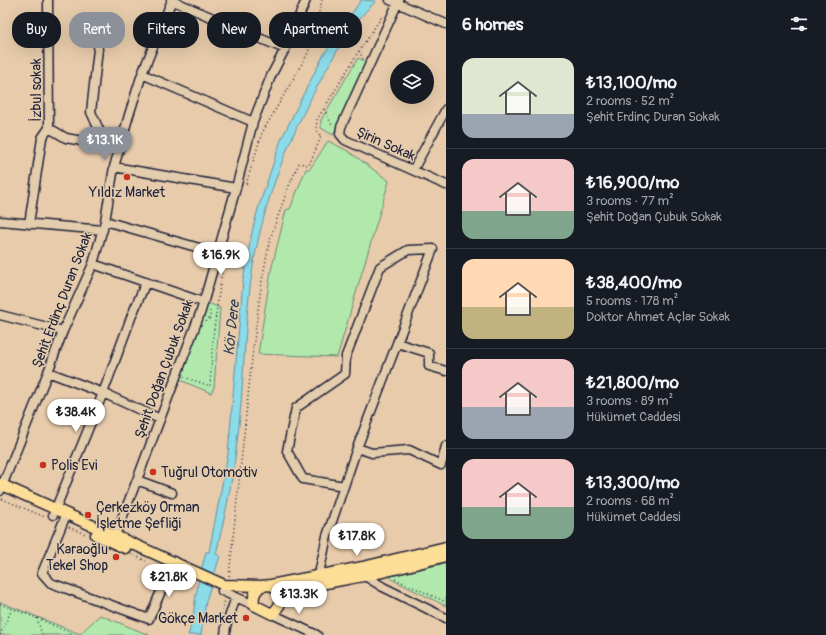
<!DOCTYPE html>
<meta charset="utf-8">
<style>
:root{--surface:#171b24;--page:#242831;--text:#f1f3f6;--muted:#9ea1a6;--line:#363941;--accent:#8c9099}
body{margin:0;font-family:Pangolin,sans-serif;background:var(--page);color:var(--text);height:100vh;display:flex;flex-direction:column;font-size:15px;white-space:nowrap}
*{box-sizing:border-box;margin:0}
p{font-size:13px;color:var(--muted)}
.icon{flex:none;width:22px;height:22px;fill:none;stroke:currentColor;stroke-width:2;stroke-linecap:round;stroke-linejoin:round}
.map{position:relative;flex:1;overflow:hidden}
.details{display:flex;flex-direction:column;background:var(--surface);width:380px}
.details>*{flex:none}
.hud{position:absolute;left:12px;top:12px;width:374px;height:36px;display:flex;gap:8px}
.tools{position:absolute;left:390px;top:60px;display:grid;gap:8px}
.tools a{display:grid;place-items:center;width:44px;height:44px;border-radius:50%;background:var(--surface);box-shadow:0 4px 16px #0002;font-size:20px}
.price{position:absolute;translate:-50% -34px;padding:0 9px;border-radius:14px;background:#fff;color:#222;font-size:13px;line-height:26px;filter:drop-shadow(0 1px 2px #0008)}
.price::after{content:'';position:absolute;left:50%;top:24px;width:12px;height:9px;margin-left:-6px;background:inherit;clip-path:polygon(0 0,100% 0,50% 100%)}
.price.selected{background:var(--accent);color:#fff}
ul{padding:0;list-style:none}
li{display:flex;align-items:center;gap:12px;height:100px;padding:0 16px}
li+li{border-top:1px solid var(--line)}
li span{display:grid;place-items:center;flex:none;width:112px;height:80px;border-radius:12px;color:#555}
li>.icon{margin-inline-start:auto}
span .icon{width:48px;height:48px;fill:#fffc;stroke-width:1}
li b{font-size:17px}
h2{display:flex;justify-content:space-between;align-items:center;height:48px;padding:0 16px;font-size:17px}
.tag{padding:0 14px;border-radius:16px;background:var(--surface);box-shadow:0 4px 16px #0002;font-size:14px;line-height:36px}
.tag.selected{background:var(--accent);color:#fff}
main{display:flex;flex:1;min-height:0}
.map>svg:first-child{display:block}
.green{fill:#b1e9ad;stroke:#6a8674}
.water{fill:#8bdbe8;stroke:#6191a3}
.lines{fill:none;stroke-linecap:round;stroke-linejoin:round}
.minor-casing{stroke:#22223b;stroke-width:11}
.major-casing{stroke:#22223b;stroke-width:13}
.path{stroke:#22223b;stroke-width:1.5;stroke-dasharray:1 3;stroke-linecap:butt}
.minor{stroke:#e3cdac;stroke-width:8}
.major{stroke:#fcde96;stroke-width:10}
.poi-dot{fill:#c8321e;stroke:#e3cdac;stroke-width:1.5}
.labels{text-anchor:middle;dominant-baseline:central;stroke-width:3;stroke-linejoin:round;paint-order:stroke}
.street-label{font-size:14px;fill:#22223b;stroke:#e3cdac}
.poi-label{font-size:14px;fill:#22223b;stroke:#e3cdac;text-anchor:start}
.water-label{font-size:15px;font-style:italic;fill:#323e55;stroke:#e3cdac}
</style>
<main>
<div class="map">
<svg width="446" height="635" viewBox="0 0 446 635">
<rect width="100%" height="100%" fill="#e7cbab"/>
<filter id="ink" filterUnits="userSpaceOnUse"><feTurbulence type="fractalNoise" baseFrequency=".025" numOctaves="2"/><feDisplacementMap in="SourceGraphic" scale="8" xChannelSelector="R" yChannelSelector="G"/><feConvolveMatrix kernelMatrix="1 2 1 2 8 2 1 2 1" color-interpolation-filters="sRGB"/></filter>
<g filter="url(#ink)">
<path class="green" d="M358,58L367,62L333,135L321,128V120Z
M328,141L348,151L389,181L337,357L258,354L271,271L286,210L290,209L306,169H310Z
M208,303L220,308L214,387L211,393L180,380Z
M446,563V606L391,579V576Z
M0,602L80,634L100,615L149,635H0Z"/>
<path class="water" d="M361,0L376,1C351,24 334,55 318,85C287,142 266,197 254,260C243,323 245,387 236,450C232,485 224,519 216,554L220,556L206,601L201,635H188C194,620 194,605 197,589C199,576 203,564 206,552H209L228,454L243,280L252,232L258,209L281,140L301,99L323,56Z"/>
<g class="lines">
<g class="minor-casing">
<path id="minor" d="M171,0L285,49
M390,0L446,24
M399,0L341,127L340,134L345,140L446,185
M98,49L91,112L106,145
M142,74L253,122
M49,128L66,138L120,148
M114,167L236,188
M413,170L446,109
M0,221L103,230
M105,221L217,253
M29,224L42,138L49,128L48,0
M93,264L203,302
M146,282L132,315L103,393L160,419
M0,315L63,331
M397,343L429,353V366L446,371
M48,372L103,393L53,515
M357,448L372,453L409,450L441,465L446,446
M137,480L172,493
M0,491L48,372L63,331L93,264L105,221L114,167L129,115L142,74L172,0
M64,520L42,573L51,583L149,619L171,568
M113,541L137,480L201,311L236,188L253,122L271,76L285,49L306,0
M321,575L320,569L327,536L357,448L433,249L408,250L380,267L346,356L345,374L296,408L287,451L303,479L344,486
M365,576L383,587L446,618
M222,591L254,605
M272,614L317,635
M225,635L226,626L236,597"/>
</g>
<g class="major-casing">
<path id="major" d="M0,484L224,585L261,586
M96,535L125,548
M271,585L363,567L446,547
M271,585C284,594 284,603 272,614L254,605C253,596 254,592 261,586Z
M281,600C305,584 335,582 363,576C391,571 418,563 446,556"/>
</g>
<path class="path" d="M359,51L363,59
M324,109L333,127
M246,184L262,133L307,55L313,40V35L322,0
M206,322L210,318V311
M184,377L210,386L213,336L222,271
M2,499L45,517
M69,527L87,535
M131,554L146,561
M229,576L253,349L262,280L270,239L288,188L299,163L309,165L321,137L316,129L317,120L359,51L383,15
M395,579L446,602
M0,604L37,618L75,635
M37,618L42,635
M220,618L225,600
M0,635L12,609"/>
<use href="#minor" class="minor"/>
<use href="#major" class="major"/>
</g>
</g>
<g class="poi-dot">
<circle cx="127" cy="177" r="4"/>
<circle cx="43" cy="465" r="4"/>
<circle cx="153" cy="472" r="4"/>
<circle cx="88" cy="515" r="4"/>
<circle cx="116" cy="557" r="4"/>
<circle cx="246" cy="618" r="4"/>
</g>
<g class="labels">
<g class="street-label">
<text transform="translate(36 90) rotate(-90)">İzbul sokak</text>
<text transform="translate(386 144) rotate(24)">Şirin Sokak</text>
<text transform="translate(62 300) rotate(-69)">Şehit Erdinç Duran Sokak</text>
<text transform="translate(164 369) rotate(-70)">Şehit Doğan Çubuk Sokak</text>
</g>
<g class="poi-label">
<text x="127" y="192" text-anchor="middle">Yıldız Market</text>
<text x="51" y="465">Polis Evi</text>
<text x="161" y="472">Tuğrul Otomotiv</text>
<text x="96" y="507">Çerkezköy Orman<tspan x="96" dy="16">İşletme Şefliği</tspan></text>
<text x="108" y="549" text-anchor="end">Karaoğlu<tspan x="108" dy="16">Tekel Shop</tspan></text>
<text x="238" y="618" text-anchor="end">Gökçe Market</text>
</g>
<g class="water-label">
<text transform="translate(232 328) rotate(-84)">Kör Dere</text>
</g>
</g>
</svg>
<div class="tools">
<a><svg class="icon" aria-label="layers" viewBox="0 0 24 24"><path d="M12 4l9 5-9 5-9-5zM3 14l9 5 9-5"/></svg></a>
</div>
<b class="price selected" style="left:105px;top:161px">₺13.1K</b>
<b class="price" style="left:221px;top:276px">₺16.9K</b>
<b class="price" style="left:76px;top:433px">₺38.4K</b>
<b class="price" style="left:357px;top:557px">₺17.8K</b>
<b class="price" style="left:169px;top:598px">₺21.8K</b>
<b class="price" style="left:299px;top:615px">₺13.3K</b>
<div class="hud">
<a class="tag">Buy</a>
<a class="tag selected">Rent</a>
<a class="tag">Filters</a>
<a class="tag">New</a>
<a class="tag">Apartment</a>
</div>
</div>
<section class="details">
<h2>6 homes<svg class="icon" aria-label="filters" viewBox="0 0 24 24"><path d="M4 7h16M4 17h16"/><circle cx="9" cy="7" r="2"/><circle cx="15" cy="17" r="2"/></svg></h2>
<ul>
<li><span style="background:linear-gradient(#dfe7d0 70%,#9aa5b1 0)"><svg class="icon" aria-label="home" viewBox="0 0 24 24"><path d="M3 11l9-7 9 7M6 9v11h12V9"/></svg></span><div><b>₺13,100/mo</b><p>2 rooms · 52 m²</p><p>Şehit Erdinç Duran Sokak</p></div></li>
<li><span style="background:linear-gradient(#f6c9c9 65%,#7fa58c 0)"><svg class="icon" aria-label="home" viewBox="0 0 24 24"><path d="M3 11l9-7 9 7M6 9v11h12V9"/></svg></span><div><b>₺16,900/mo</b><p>3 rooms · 77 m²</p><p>Şehit Doğan Çubuk Sokak</p></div></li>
<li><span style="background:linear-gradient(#ffd9b3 60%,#c2b280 0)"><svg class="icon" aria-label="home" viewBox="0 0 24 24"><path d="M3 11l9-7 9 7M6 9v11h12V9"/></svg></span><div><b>₺38,400/mo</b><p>5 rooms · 178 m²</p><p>Doktor Ahmet Açlar Sokak</p></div></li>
<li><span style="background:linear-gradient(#f6c9c9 60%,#9aa5b1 0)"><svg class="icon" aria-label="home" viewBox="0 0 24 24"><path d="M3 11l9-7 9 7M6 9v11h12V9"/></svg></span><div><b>₺21,800/mo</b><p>3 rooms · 89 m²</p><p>Hükümet Caddesi</p></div></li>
<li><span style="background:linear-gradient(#f6c9c9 60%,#7fa58c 0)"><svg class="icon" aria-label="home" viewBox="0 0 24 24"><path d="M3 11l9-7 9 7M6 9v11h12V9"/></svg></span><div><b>₺13,300/mo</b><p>2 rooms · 68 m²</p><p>Hükümet Caddesi</p></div></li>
</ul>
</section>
</main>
